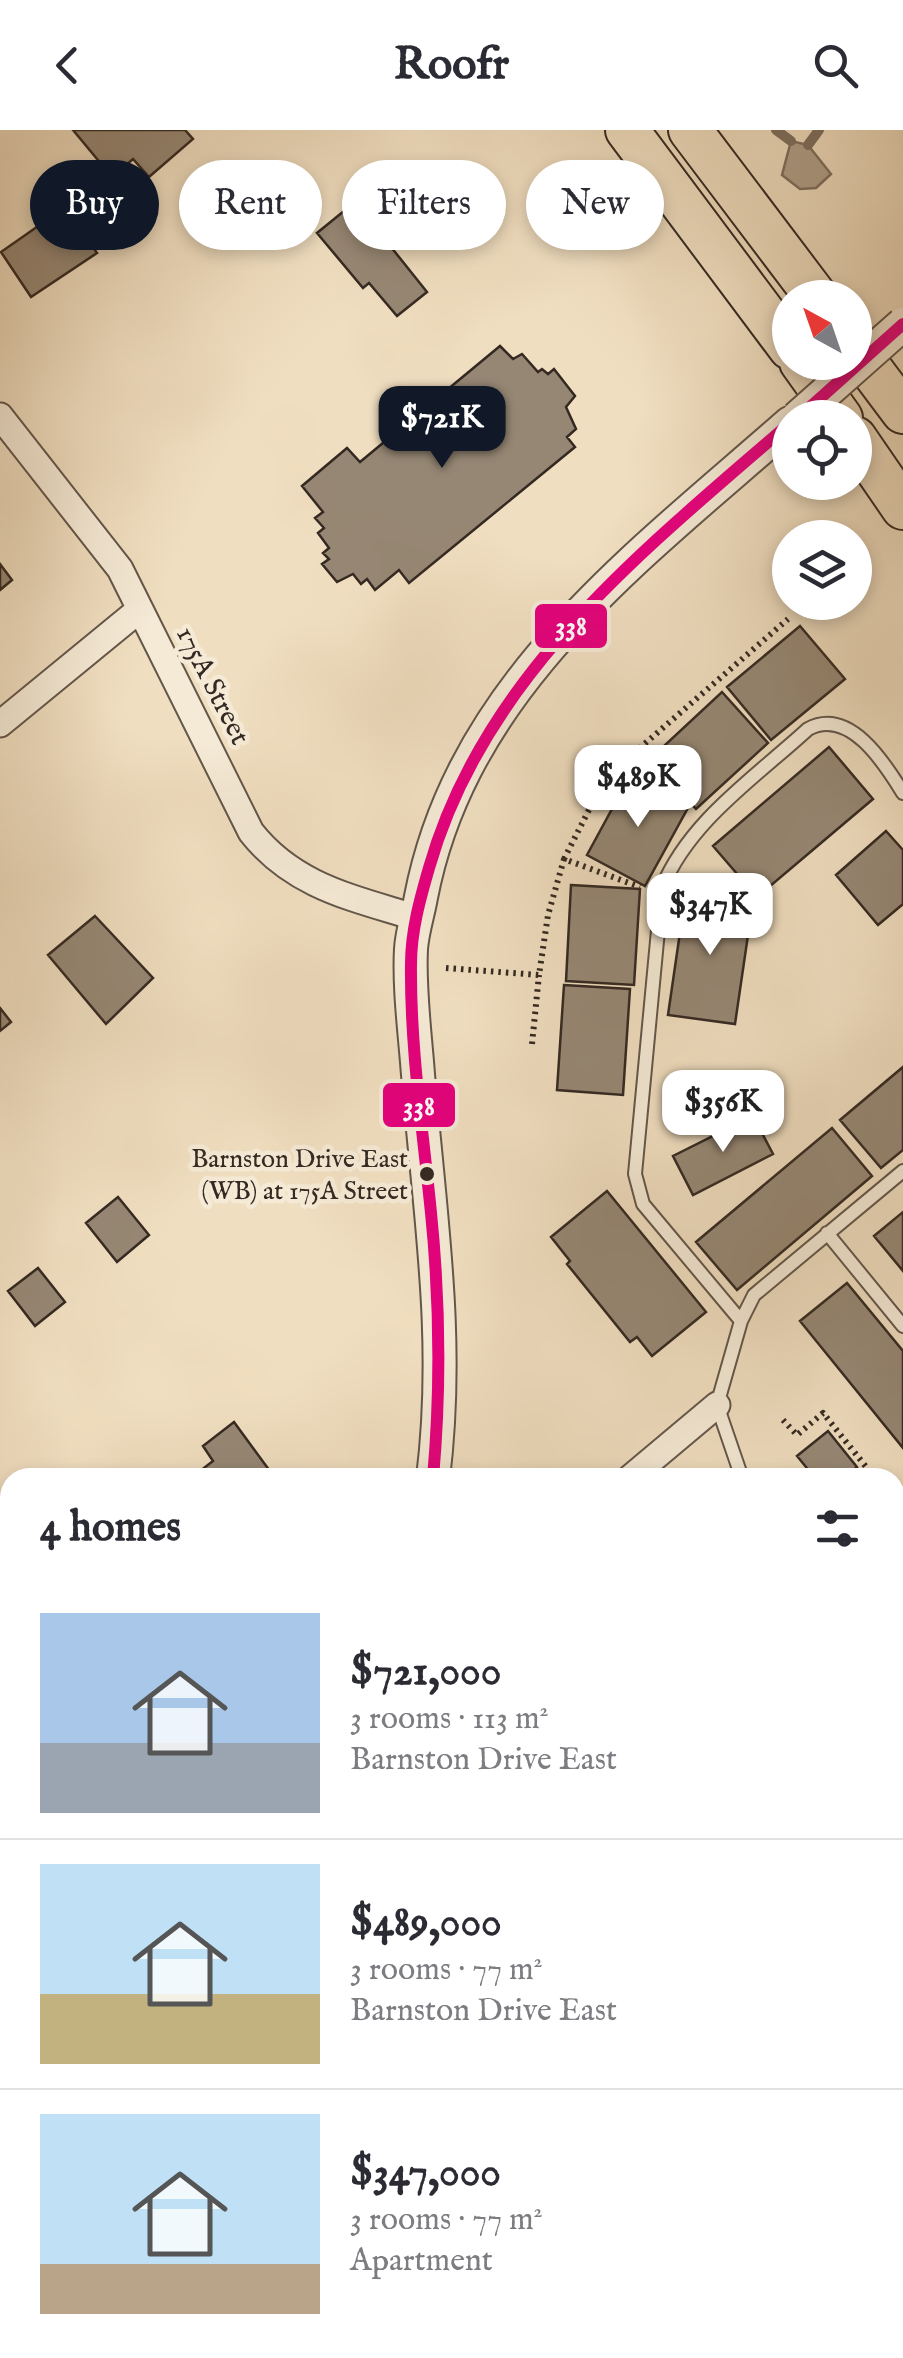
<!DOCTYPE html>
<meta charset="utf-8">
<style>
:root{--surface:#fff;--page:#f7f7f7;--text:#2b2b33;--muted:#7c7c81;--line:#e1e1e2;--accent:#111827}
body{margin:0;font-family:"IM FELL English",serif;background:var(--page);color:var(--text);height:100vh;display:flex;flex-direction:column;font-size:38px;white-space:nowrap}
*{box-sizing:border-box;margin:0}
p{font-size:32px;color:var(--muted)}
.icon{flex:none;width:55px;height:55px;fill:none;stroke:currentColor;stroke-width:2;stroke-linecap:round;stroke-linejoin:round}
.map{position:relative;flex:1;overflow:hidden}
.drawer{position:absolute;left:0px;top:1338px;width:905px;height:892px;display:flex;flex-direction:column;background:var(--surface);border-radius:30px 30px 0 0;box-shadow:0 5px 15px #0003}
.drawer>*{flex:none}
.top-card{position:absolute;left:30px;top:30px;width:845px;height:90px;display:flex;gap:20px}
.needle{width:65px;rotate:320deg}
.buttons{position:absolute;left:772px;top:150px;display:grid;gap:20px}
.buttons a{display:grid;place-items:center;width:100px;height:100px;border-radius:50%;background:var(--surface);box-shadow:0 5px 15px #0003;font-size:50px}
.price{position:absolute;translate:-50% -85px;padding:0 22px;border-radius:20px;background:#fff;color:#222;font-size:32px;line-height:65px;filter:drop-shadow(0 2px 5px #0008)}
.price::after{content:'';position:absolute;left:50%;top:60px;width:30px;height:22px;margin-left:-15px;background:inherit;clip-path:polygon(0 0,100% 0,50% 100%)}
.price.active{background:var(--accent);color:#fff}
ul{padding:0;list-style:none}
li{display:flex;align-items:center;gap:30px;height:250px;padding:0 40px}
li+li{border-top:2px solid var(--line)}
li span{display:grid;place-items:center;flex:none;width:280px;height:200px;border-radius:0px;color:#555}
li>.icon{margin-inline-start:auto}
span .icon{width:120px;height:120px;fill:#fffc;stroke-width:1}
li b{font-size:42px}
h2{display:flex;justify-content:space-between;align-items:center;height:120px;padding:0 40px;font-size:42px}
.chip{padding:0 35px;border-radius:45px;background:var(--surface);box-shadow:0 5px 15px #0003;font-size:35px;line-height:90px}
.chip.active{background:var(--accent);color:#fff}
header{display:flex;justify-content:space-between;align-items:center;height:130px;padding:0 40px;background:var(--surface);font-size:45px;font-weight:700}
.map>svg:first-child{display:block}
.green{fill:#d0bfa5;stroke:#827464;stroke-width:2.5}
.water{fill:#b0a08a;stroke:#7e7060;stroke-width:2.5}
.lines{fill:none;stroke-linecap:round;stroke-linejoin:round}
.stream{stroke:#7e7060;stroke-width:10}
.building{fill:#968774;stroke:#342922;stroke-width:2.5}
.service-casing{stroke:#63564a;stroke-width:16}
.minor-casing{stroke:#63564a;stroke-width:29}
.tertiary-casing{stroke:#63564a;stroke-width:36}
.trunk-casing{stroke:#342922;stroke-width:46}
.motorway-casing{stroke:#342922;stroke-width:49}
.path{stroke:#342922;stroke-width:6;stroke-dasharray:2.5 5;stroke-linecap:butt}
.service{stroke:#f5ead6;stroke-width:12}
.minor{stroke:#f5ead6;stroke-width:25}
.tertiary{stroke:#f5ead6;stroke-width:32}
.trunk{stroke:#f0dec0;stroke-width:42}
.motorway{stroke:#f0dec0;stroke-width:45}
.tertiary-bridge-casing{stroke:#63564a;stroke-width:36;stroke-linecap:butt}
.tertiary-bridge{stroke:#f5ead6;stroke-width:32}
.bus-1-casing{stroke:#f5ead6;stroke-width:20}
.bus-1{stroke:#e5007d;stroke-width:12}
.bus-dot{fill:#342922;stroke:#f5ead6;stroke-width:4}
.labels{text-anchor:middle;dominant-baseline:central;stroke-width:9;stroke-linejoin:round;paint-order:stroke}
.bus-label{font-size:26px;fill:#342922;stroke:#f5ead6;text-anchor:end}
.street-label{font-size:28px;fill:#342922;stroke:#f5ead6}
.line-badge{stroke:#f5ead6;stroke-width:4}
.badge-label{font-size:28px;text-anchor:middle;font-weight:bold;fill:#fff}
</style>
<header><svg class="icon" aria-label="back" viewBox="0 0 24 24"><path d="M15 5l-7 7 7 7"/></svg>Roofr<svg class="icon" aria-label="search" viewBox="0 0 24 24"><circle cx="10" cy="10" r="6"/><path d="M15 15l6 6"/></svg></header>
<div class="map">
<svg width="903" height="2228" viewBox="0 0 903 2228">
<rect width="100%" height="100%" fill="#f0dec0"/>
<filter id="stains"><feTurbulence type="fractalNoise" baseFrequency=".002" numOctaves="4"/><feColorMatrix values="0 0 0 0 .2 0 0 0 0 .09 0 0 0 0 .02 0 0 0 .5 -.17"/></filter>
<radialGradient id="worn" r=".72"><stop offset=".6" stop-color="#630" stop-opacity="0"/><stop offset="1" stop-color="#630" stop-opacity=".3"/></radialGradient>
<path class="green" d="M903,2053V2109L895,2112V2070Z"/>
<path class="water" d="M791,11L808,15L831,44L816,58L800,59L782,45Z"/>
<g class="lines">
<path class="stream" d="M776,0L791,11
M808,15L819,0"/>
</g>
<path class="building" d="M73,0H185L193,9L149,47L133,29L112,47Z
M355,72L427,162L397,186L369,153L363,158L317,103Z
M64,78L97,123L31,167L1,122Z
M500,216L513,229L522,224L538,242L542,239L548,244L554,239L575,266L566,277L576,299L567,307L575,317L409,453L399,440L375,460L367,449L361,454L353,444L337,452L322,434L329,429L323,423L329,418L318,403L324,398L315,388L323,382L302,356L347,318L360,332Z
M0,434L12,450L0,460Z
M800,496L845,549L771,610L727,557Z
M722,562L768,613L696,679L650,629Z
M829,617L873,669L757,767L713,716Z
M631,644L689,676L645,756L587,725Z
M886,701L903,720V774L878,795L836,745Z
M571,755L640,759L634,855L566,851Z
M686,761L753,771L735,894L668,885Z
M95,786L153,848L106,894L48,825Z
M564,855L630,859L623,965L557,960Z
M0,878L11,892L0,901Z
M903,937V1020L881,1038L840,990Z
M753,986L773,1024L693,1065L673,1026Z
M832,998L872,1046L737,1160L696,1112Z
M607,1061L706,1182L652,1226L637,1207L630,1212L567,1134L570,1131L551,1107Z
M118,1067L149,1105L117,1132L86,1093Z
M903,1082V1141L874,1106Z
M38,1138L65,1172L35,1196L8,1161Z
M847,1153L903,1221V1318L800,1191Z
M234,1292L275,1348H191L213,1331L203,1316Z
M828,1301L857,1337L844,1348H815L797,1326Z
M903,1453V1586L895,1582V1469Z
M9,1575L10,1659L0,1668V1582Z
M10,1673V1727L0,1708V1681Z
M361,2220H415L420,2226L368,2228Z"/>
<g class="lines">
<g class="service-casing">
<path id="service" d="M827,1103L903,1196
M741,1191L643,1074L635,1044L662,758C689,691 757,646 808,599C849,577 884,632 903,663
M742,1348L717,1275L741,1191L754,1165L903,1041"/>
</g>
<g class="minor-casing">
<path id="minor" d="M0,286L120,439L251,702C294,757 354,768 417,788
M0,594L139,480
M630,1348L717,1275
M0,1828L10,1840"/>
</g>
<g class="tertiary-casing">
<path id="tertiary" d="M433,1348C451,1204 428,1074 417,932C414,896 409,855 411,819C412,802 418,784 421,767C462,555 637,428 790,293
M0,1864L10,1856"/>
</g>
<g class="trunk-casing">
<path id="trunk" d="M627,0L790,218
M690,0L817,168
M855,218L903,282
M801,232L841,288
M855,308L903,378"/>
</g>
<g class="motorway-casing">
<path id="motorway" d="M895,2187L903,2183
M806,2228L824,2220"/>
</g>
<path class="path" d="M564,729L593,672L626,630L788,489
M446,838L539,845L548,785L564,729L640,757
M532,914L539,845
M783,1290L797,1305L823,1283L875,1348
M895,1372L903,1382
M895,1601L903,1605
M895,1658L903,1631
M0,1790L10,1783"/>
<use href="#service" class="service"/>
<use href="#minor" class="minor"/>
<use href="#tertiary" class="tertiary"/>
<use href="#trunk" class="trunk"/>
<use href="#motorway" class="motorway"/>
<g class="tertiary-bridge-casing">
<path id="tertiary-bridge" d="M797,288L903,194"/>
</g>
<use href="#tertiary-bridge" class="tertiary-bridge"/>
<g class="bus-1-casing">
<path id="bus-1" d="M798,288L903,194
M433,1348C441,1259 440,1172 431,1083C423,1001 410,917 411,834C411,801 420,769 429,738C484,544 644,420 790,293"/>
</g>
<use href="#bus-1" class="bus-1"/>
</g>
<circle class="bus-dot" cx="427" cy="1044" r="9"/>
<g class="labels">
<g class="bus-label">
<text x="408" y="1029">Barnston Drive East<tspan x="408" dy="32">(WB) at 175A Street</tspan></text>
</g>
<g class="street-label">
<text transform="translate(212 556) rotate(63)">175A Street</text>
</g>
</g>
<g class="line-badge">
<rect x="533" y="472" width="76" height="48" rx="10" fill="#e5007d"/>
<rect x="381" y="951" width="76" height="48" rx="10" fill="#e5007d"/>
</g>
<g class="badge-label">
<text x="571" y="505">338</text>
<text x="419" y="985">338</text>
</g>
<rect width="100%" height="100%" filter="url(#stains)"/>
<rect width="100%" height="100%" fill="url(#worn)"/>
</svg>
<div class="buttons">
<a><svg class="needle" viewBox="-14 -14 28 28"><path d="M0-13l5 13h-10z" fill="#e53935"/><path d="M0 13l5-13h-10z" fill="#7c7c81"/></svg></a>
<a><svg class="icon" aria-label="locate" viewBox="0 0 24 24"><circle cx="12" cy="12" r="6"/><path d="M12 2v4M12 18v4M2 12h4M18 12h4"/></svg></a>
<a><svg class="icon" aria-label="layers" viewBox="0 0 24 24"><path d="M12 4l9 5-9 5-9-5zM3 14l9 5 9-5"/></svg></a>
</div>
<b class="price active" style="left:442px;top:341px">$721K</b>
<b class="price" style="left:638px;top:700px">$489K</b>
<b class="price" style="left:710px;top:828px">$347K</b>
<b class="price" style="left:723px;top:1025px">$356K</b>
<div class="top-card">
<a class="chip active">Buy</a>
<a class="chip">Rent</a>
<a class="chip">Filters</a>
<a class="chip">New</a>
</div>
<section class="drawer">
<h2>4 homes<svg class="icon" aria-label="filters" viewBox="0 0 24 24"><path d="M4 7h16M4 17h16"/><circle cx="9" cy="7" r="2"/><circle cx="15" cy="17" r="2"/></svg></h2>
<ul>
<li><span style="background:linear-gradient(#a9c7e8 65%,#9aa5b1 0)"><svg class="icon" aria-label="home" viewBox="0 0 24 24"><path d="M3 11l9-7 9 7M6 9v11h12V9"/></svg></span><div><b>$721,000</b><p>3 rooms · 113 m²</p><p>Barnston Drive East</p></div></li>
<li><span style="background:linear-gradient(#bfe0f5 65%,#c2b280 0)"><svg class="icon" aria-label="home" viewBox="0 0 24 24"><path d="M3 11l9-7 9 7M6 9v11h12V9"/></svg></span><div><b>$489,000</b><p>3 rooms · 77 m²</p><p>Barnston Drive East</p></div></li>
<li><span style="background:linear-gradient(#bfe0f5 75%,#b9a48a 0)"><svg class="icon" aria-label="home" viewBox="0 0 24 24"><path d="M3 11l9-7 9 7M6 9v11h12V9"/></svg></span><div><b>$347,000</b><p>3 rooms · 77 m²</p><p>Apartment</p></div></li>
</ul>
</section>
</div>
